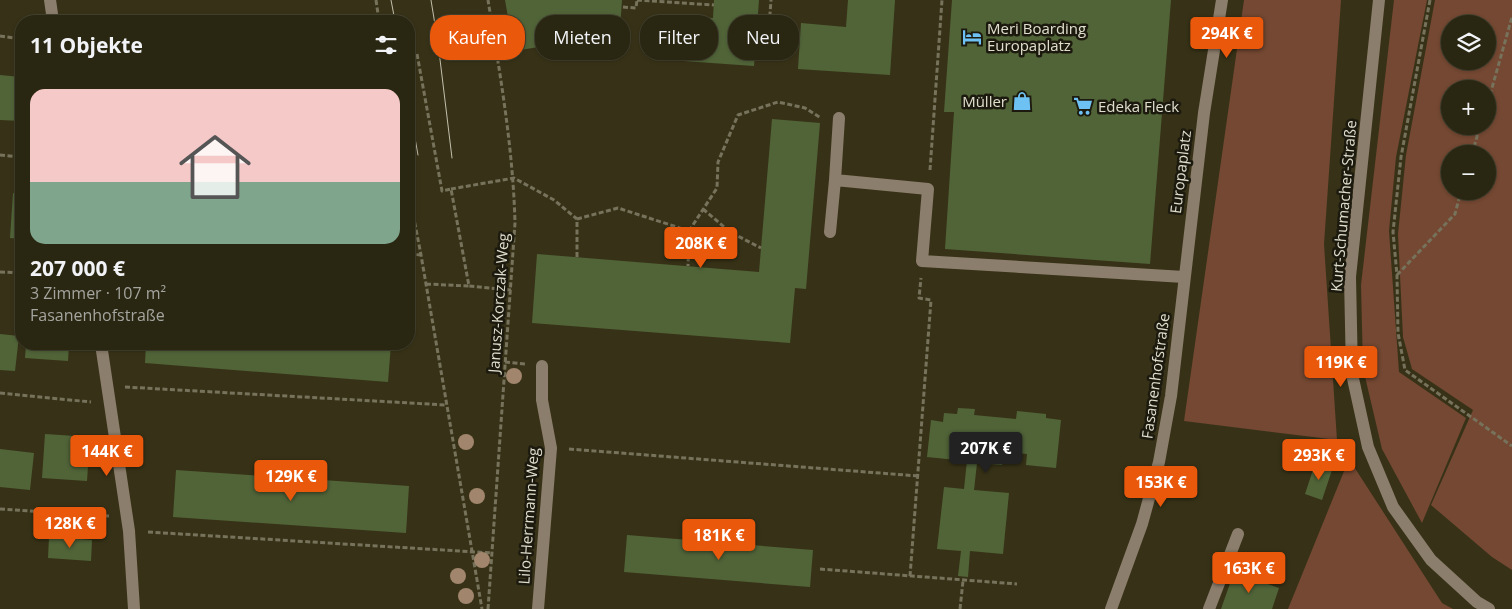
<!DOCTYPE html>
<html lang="de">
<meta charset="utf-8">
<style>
:root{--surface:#292611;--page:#312e1a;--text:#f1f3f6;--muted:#a5a59f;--line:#454331;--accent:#ea580c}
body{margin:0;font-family:"Open Sans",sans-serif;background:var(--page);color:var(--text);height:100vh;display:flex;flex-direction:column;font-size:19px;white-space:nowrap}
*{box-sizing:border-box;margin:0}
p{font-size:16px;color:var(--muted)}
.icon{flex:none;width:28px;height:28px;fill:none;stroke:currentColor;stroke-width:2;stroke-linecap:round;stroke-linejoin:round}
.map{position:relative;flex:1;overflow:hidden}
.sheet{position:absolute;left:15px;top:15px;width:400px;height:335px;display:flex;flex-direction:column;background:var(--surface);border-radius:20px;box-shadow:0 1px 4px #0004,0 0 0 1px var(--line)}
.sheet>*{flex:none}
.hud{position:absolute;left:430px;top:15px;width:475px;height:45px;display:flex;gap:10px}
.fabs{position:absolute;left:1441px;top:15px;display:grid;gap:10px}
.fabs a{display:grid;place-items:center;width:55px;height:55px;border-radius:50%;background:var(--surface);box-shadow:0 1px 4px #0004,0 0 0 1px var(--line);font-size:25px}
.price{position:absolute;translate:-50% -42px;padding:0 11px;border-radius:5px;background:var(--accent);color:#fff;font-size:16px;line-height:32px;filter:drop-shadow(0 1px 2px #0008)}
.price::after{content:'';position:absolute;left:50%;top:30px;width:15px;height:11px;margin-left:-8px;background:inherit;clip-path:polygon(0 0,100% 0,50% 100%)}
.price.active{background:#222;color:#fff}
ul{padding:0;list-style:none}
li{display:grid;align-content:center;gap:10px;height:265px;padding:0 15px}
li span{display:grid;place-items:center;height:155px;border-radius:15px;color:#555}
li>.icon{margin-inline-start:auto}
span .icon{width:90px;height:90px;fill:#fffc;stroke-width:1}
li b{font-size:21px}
h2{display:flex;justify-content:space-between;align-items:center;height:60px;padding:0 15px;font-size:21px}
.pill{padding:0 18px;border-radius:20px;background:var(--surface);box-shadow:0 1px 4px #0004,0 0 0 1px var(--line);font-size:18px;line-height:45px}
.pill.active{background:var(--accent);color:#fff}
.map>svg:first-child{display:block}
.green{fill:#744832;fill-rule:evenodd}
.building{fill:#516438}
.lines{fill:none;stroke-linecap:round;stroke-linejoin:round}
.path{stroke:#76725b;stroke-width:3;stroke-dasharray:5 2.5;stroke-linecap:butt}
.minor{stroke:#8c7e6c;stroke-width:12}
.tram{stroke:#c2bfac;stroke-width:1}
.tree{fill:#a1866d}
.labels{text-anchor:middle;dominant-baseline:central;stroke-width:5;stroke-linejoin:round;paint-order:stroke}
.poi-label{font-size:15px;fill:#e0decd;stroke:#1c1a0e;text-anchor:start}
.street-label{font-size:15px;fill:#e0decd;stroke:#1c1a0e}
</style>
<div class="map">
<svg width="1512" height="609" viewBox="0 0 1512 609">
<rect width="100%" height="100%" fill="#373217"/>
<path class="green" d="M1244,0H1341L1324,244L1337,440L1184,421Z
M1394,0H1427L1396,157L1389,231L1399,372L1466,418L1422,523L1382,449L1363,368L1361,285Z
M1435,0H1512V570L1492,557L1431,505L1473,410L1412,369L1403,337L1398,234L1406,155ZM1450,24H1488V61H1450ZM1450,89H1488V126H1450ZM1450,154H1488V191H1450Z
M1349,459L1442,603L1453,609H1288Z"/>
<path class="building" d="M505,0H622L618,57L574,54L576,39L551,45L514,51Z
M714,0H759L754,66L669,60L670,46H663L664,30H672L673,15L713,18Z
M848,0H895L890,75L798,69L801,23L846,27Z
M952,0H1171L1150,264L945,249L954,112H944Z
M110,17L148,20V21H110Z
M0,75L21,77V121L0,120Z
M772,119L820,123L806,289L795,288L790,343L532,323L537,254L759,272Z
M13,193L21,194V239L10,238Z
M0,334L19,336L15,371L0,370Z
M26,344H69L68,361L25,358Z
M146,344H391L388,382L145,363Z
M958,408L975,409L974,415L1016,419L1017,411L1046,414V418L1061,420L1056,468L1026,465L1027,454L1004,452L1002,465L977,463L974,490L1009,493L1003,554L970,551L968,577L958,576L961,551L937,549L944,487L964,489L968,451L958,450L957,460L927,457L931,420L943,422L944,413L957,414Z
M45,434L90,437L87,481L42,478Z
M0,449L34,453L30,490L0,487Z
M1316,461L1333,467L1322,500L1305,494Z
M176,470L409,486L406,533L173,517Z
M627,535L813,550L810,587L624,572Z
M49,537L92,540L91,561L48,558Z
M1234,572L1279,588L1272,609H1221Z"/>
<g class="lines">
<path class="path" d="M376,0L379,21
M637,0L714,5
M1430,0L1401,157L1393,232L1397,275L1398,333L1405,370L1512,446
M623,7L636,8L637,0
M758,27L769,28L771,0
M0,36L21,39
M417,54L442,191L451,189L469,286L511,290
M1488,102L1512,17
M1472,154L1480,126
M0,155L21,157
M930,170L942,0
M451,189L514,178L554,200L577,219V257
M409,193L421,255L482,609
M703,209L730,232L761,248
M577,219L618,208L689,231L688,266
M689,231L717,188L718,162L738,115L778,102L805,108L821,118
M409,254L421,255
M0,272L21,273
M1397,275L1455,214L1461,191
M426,284L469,286
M505,362L525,364
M125,387L446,405
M0,393L91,402
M569,449L918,476
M0,509L109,516
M148,532L492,553
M820,569L1017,584
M910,576L931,300L919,298L921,278
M488,609L515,223C513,147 500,74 488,0
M960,609L963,581"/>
<path class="minor" d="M50,0L53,21
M1379,0L1350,277L1352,374L1368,447L1393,507L1431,560L1477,602L1489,609
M835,180L839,118
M830,232L835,180L928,189L922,261L1184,277
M101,344L129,531L134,609
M538,609L551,448L542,400V366
M1111,609L1142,524L1159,462L1171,396L1204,113L1222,0
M1209,609L1238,534"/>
<path class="tram" d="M391,0L395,21
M431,0L438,43L452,158
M409,104L418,155"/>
</g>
<g class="tree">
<circle cx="514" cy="376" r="8"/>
<circle cx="466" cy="442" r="8"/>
<circle cx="477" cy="496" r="8"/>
<circle cx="482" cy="560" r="8"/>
<circle cx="458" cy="576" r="8"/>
<circle cx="466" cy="596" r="8"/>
</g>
<defs>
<g id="hotel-bare" transform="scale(1.5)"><path d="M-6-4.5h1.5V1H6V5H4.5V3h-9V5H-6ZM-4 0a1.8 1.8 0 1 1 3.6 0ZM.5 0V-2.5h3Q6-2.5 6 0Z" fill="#6ec2f3" stroke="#1c1a0e" stroke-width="2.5" paint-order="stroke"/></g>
<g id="shop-bare" transform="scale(1.5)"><path d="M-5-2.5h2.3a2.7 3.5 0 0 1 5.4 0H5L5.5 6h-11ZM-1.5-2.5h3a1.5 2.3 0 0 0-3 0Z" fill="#6ec2f3" stroke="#1c1a0e" stroke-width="2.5" paint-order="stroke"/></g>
<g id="supermarket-bare" transform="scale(1.5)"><path d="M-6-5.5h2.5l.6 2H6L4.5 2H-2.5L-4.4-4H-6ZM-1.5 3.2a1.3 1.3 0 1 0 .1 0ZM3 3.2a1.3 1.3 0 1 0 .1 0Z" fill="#6ec2f3" stroke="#1c1a0e" stroke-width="2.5" paint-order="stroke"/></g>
</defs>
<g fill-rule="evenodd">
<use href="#hotel-bare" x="972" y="37"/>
<use href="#shop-bare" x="1022" y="101"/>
<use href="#supermarket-bare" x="1083" y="106"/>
</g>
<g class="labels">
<g class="poi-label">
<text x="987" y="28">Meri Boarding<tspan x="987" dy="17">Europaplatz</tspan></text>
<text x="1007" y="101" text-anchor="end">Müller</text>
<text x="1098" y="106">Edeka Fleck</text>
</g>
<g class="street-label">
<text transform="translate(1180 172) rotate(-83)">Europaplatz</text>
<text transform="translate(1343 206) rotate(-85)">Kurt-Schumacher-Straße</text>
<text transform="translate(498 303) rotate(-86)">Janusz-Korczak-Weg</text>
<text transform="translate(1155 376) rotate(-82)">Fasanenhofstraße</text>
<text transform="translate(528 516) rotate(-86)">Lilo-Herrmann-Weg</text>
</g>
</g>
</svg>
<div class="fabs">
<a><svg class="icon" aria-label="layers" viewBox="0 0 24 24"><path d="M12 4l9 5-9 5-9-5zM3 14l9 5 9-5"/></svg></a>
<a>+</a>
<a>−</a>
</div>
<b class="price" style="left:1227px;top:59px">294K €</b>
<b class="price" style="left:701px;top:269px">208K €</b>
<b class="price" style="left:1341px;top:388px">119K €</b>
<b class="price active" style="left:986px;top:474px">207K €</b>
<b class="price" style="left:107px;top:477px">144K €</b>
<b class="price" style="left:1319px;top:481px">293K €</b>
<b class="price" style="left:291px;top:502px">129K €</b>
<b class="price" style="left:1161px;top:508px">153K €</b>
<b class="price" style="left:70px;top:549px">128K €</b>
<b class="price" style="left:719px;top:561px">181K €</b>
<b class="price" style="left:1249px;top:594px">163K €</b>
<div class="hud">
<a class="pill active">Kaufen</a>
<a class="pill">Mieten</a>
<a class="pill">Filter</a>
<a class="pill">Neu</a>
</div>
<section class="sheet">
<h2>11 Objekte<svg class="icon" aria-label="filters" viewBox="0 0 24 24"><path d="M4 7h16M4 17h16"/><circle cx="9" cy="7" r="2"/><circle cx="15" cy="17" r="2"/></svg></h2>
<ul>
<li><span style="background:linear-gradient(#f6c9c9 60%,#7fa58c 0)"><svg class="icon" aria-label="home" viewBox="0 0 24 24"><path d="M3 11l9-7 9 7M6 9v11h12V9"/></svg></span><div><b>207 000 €</b><p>3 Zimmer · 107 m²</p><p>Fasanenhofstraße</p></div></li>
</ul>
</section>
</div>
